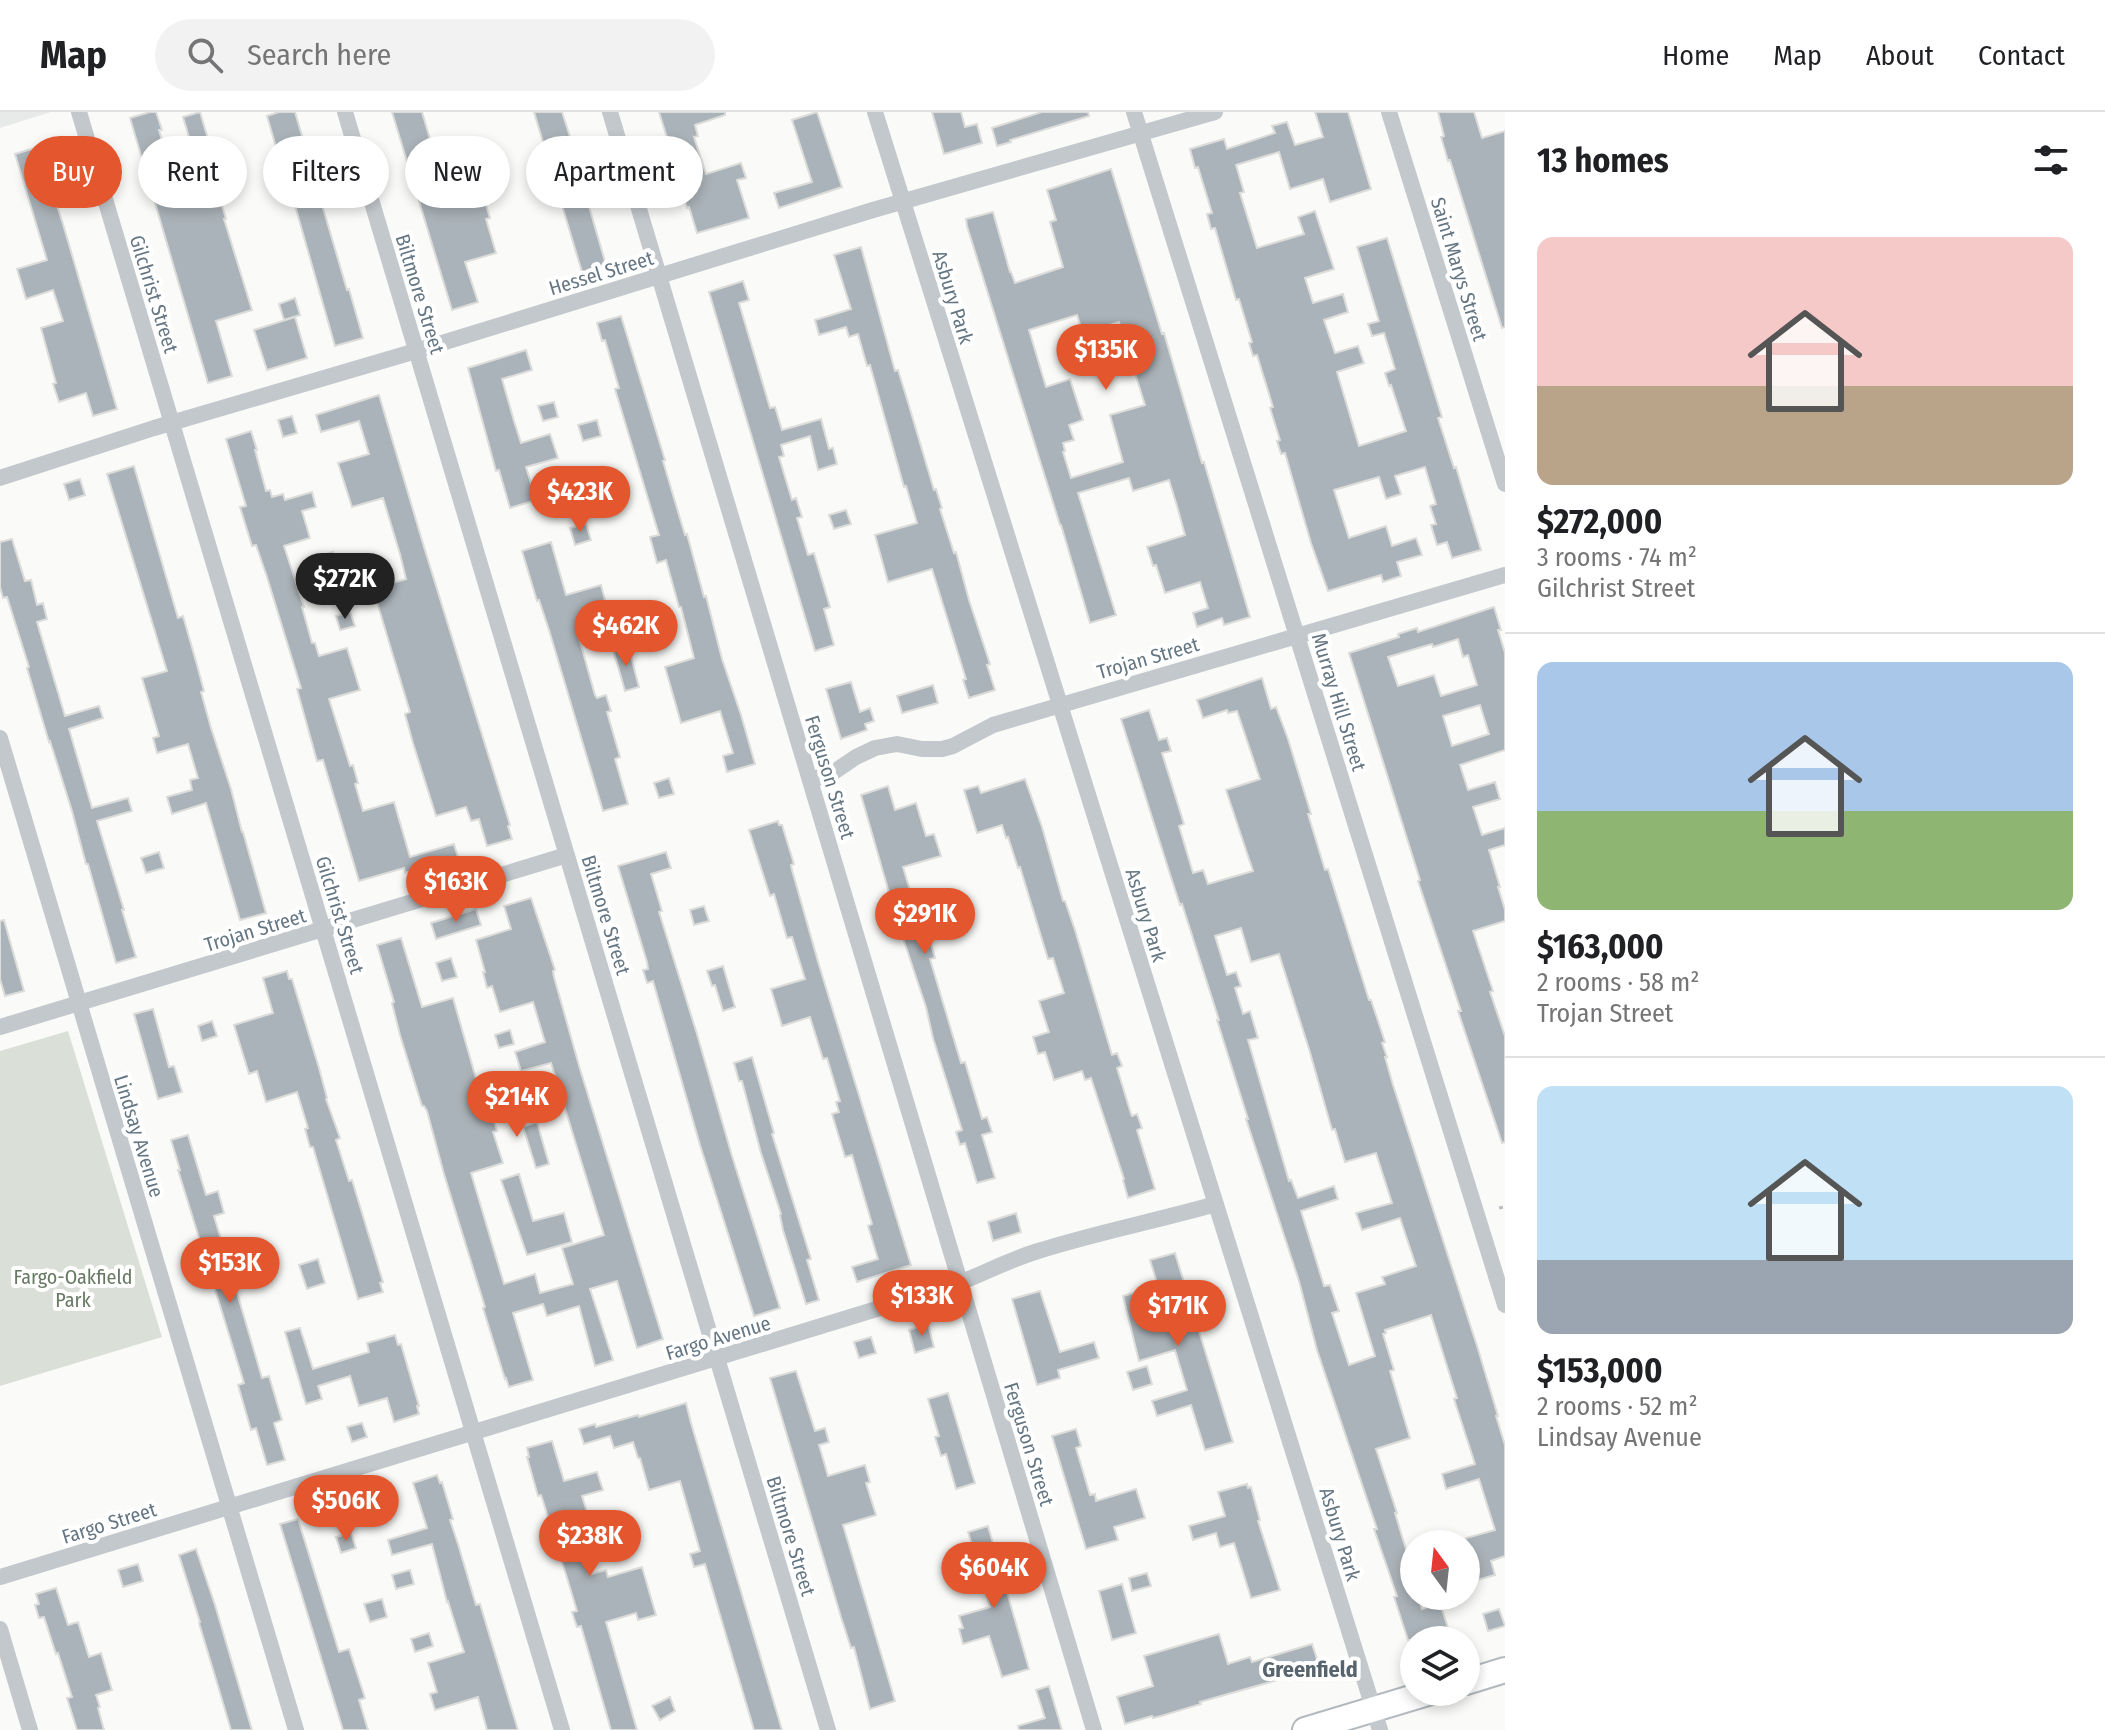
<!DOCTYPE html>
<meta charset="utf-8">
<style>
:root{--surface:#fff;--page:#f2f2f2;--text:#202124;--muted:#757577;--line:#e0e0e0;--accent:#e4572e}
body{margin:0;font-family:"Fira Sans Condensed",sans-serif;background:var(--page);color:var(--text);height:100vh;display:flex;flex-direction:column;font-size:30px;white-space:nowrap}
*{box-sizing:border-box;margin:0}
p{font-size:26px;color:var(--muted)}
.icon{flex:none;width:44px;height:44px;fill:none;stroke:currentColor;stroke-width:2;stroke-linecap:round;stroke-linejoin:round}
.map{position:relative;flex:1;overflow:hidden}
.sheet{display:flex;flex-direction:column;background:var(--surface);width:600px}
.sheet>*{flex:none}
.hud{position:absolute;left:24px;top:24px;width:760px;height:72px;display:flex;gap:16px}
.needle{width:52px;rotate:345deg}
.buttons{position:absolute;left:1400px;top:1418px;display:grid;gap:16px}
.buttons a{display:grid;place-items:center;width:80px;height:80px;border-radius:50%;background:var(--surface);box-shadow:0 4px 12px #0003;font-size:40px}
.price{position:absolute;translate:-50% -68px;padding:0 18px;border-radius:28px;background:var(--accent);color:#fff;font-size:26px;line-height:52px;filter:drop-shadow(0 2px 4px #0008)}
.price::after{content:'';position:absolute;left:50%;top:48px;width:24px;height:18px;margin-left:-12px;background:inherit;clip-path:polygon(0 0,100% 0,50% 100%)}
.price.current{background:#222;color:#fff}
ul{padding:0;list-style:none}
li{display:grid;align-content:center;gap:16px;height:424px;padding:0 32px}
li+li{border-top:2px solid var(--line)}
li span{display:grid;place-items:center;height:248px;border-radius:16px;color:#555}
li>.icon{margin-inline-start:auto}
span .icon{width:144px;height:144px;fill:#fffc;stroke-width:1}
li b{font-size:34px}
h2{display:flex;justify-content:space-between;align-items:center;height:96px;padding:0 32px;font-size:34px}
.chip{padding:0 28px;border-radius:36px;background:var(--surface);box-shadow:0 4px 12px #0003;font-size:28px;line-height:72px}
.chip.current{background:var(--accent);color:#fff}
header{display:flex;align-items:center;gap:48px;box-sizing:border-box;height:112px;padding:0 40px;background:var(--surface);border-bottom:2px solid var(--line)}
header strong{font-size:38px}
nav{display:flex;gap:44px;margin-inline-start:auto;font-size:28px}
.search{width:560px;height:72px;background:var(--page);display:flex;align-items:center;gap:20px;box-sizing:border-box;padding:0 28px;border-radius:44px;color:var(--muted);font-size:30px}
main{display:flex;flex:1;min-height:0}
.map>svg:first-child{display:block}
.built{fill:#e8e9e9}
.green{fill:#dadfd7}
.building{fill:#aab3b9;stroke:#dcdcda;stroke-width:2;fill-rule:evenodd}
.lines{fill:none;stroke-linecap:round;stroke-linejoin:round}
.secondary-casing{stroke:#b3babf;stroke-width:28}
.path{stroke:#bbbfc2;stroke-width:3;stroke-dasharray:4 4;stroke-linecap:butt}
.street{stroke:#c3c8cc;stroke-width:16}
.secondary{stroke:#fff;stroke-width:24}
.labels{text-anchor:middle;dominant-baseline:central;stroke-width:8;stroke-linejoin:round;paint-order:stroke}
.street-label{font-size:20px;fill:#657683;stroke:#fff}
.park-label{font-size:20px;fill:#687a64;stroke:#fff}
.neighbourhood-label{font-size:22px;font-weight:bold;fill:#57646e;stroke:#fff}
</style>
<header>
<strong>Map</strong>
<div class="search"><svg class="icon" aria-label="search" viewBox="0 0 24 24"><circle cx="10" cy="10" r="6"/><path d="M15 15l6 6"/></svg>Search here</div>
<nav><a>Home</a><a>Map</a><a>About</a><a>Contact</a></nav>
</header>
<main>
<div class="map">
<svg width="1505" height="1618" viewBox="0 0 1505 1618">
<rect width="100%" height="100%" fill="#fafaf8"/>
<path class="built" d="M0,0H51L0,16Z"/>
<path class="green" d="M68,919L162,1225L0,1274V939Z"/>
<path class="building" d="M150,0H156L162,18H159L171,60L197,52L183,5L200,0L213,44H211L220,75L217,76L226,107H224L252,198L216,209L232,264L208,271L130,6Z
M279,0H295L347,178L349,177L363,226L335,234L292,83L284,85L279,71L276,72L269,44L278,42L267,4Z
M392,0H422L435,44L476,31L489,74L481,76L490,106L486,107L496,141L465,150L478,190L452,198Z
M534,0H562L582,62L580,63L606,153L582,160Z
M659,0H725V3L695,13L698,24L694,25L706,62L741,51L746,66L737,68L749,106L697,121L689,95L687,96L681,77H683Z
M817,0L842,75L779,96L774,81L812,70L792,8Z
M932,0H961L965,15L977,12L982,31L944,42Z
M1042,0H1088L1089,4L1010,28L1011,30L997,34L992,16Z
M1315,0H1348L1371,77L1330,90L1323,67L1290,77L1279,40L1236,53L1244,80L1240,81L1257,136L1304,122L1298,105L1315,99L1334,157L1305,166L1313,191L1343,182L1348,200L1324,208L1335,241L1358,234L1364,251L1337,260L1359,334L1406,319L1391,273L1389,274L1385,261L1395,257L1384,221L1372,224L1368,212L1379,209L1357,135L1387,126L1442,305L1438,306L1454,356L1456,355L1481,438L1452,446L1447,430L1437,433L1431,413L1436,412L1430,394L1436,392L1425,355L1395,364L1401,382L1386,387L1379,365L1334,378L1349,426L1386,414L1392,434L1416,426L1422,443L1397,450L1401,464L1383,470L1381,463L1328,479L1311,431L1285,341L1281,342L1277,329L1280,328L1270,296L1273,295L1257,243L1253,244L1249,231L1252,230L1239,187L1236,188L1215,116L1211,117L1207,102L1212,101L1198,55L1195,56L1190,37L1224,27L1227,37L1275,21L1272,14L1287,10L1295,33L1323,25Z
M1438,0H1474L1482,26L1505,19V215L1502,216L1450,48L1448,49L1441,25L1444,24Z
M38,35L63,112L117,297L93,304L86,281L59,290L53,272L56,271L41,216L63,209L53,178L26,187L17,157L47,148L15,42Z
M1111,57L1162,222L1164,221L1202,351L1204,350L1250,505L1224,513L1222,506L1197,515L1193,501L1208,496L1200,470L1165,481L1156,453L1153,454L1147,435L1185,423L1177,394L1169,368L1133,379L1129,366L1078,381L1116,503L1090,511L1061,413H1060L967,114L966,107L993,100L1010,160H1011L1015,171L1063,155L1050,110L1056,108L1047,78ZM1077,203L1083,221L1119,210L1145,293L1110,303L1123,350L1071,366L1063,340L1065,339L1063,331L1074,328L1069,313L1083,308L1070,267L1046,275L1029,218Z
M861,135L895,259L898,258L907,287L934,378L936,377L942,396L940,397L953,438L954,441L956,440L969,488L990,552L987,553L995,578L969,586L963,568L966,567L932,457L888,470L875,423L917,411L906,374L904,375L870,253L867,254L858,222L849,225L846,215L819,223L815,208L851,197L834,143Z
M743,169L749,188L739,191L770,296L775,295L782,318L821,307L829,337L833,336L837,352L818,358L810,324L781,333L784,344L779,345L792,388L796,386L802,405L797,406L808,443L814,441L830,495L824,497L834,533L815,539L709,180Z
M295,186L300,203L284,208L279,192Z
M621,204L665,348L663,349L676,393L685,423L687,422L704,485L706,484L722,547L741,603L755,652L727,660L723,644L733,641L720,599L681,611L665,555L694,546L681,495H679L666,448L657,451L650,425L659,423L615,277L619,276L605,228L602,229L597,211Z
M295,205L307,246L267,258L254,218Z
M526,238L532,258L502,267L514,309L521,331L550,322L558,346L526,355L536,388L510,396L499,358L496,359L468,256Z
M379,283L424,435L510,713L508,714L512,727L487,734L479,707L471,709L466,695L436,704L413,631L405,602L410,600L373,477L406,467L400,442L383,386L352,395L338,351L369,342L359,309L321,320L316,303Z
M554,290L558,305L543,309L538,294Z
M292,304L297,321L283,325L278,308Z
M597,308L601,324L583,329L578,313Z
M251,319L257,338H255L266,379L270,378L272,385L283,382L285,388L312,380L316,395L302,399L310,426L284,434L304,495H302L312,531H315L319,544L347,536L360,578L329,587L350,654L353,653L358,671L355,672L363,699L394,690L410,745L454,732L459,749L444,753L443,750L405,761L404,756L359,769L323,648L317,649L297,577L301,576L267,465L256,433L252,434L240,395L246,394L226,327Z
M134,354L178,506L183,504L197,553L204,579L201,580L211,616L231,677L242,720H243L266,801L240,808L206,691L172,702L167,685L192,678L190,668L198,666L188,632L157,641L153,626L159,624L142,566L167,559L107,362Z
M80,367L85,383L69,388L64,372Z
M846,398L851,412L834,417L829,403Z
M586,412L591,428L575,433L570,416Z
M12,427L25,469L31,468L37,493L43,491L47,507L37,510L65,604L99,594L103,606L69,617L92,696L128,686L132,699L97,709L124,798H122L136,845L116,851L88,752H86L72,699L50,629L49,630L27,556L29,555L7,485L3,486L0,475V430Z
M551,430L566,483L601,473L605,488L599,490L607,517L579,526L595,583L597,586L606,583L611,599L607,600L620,645L615,647L628,692L603,699L549,518L539,488L537,489L522,439Z
M333,440L337,454L370,444L375,462L326,476L316,445Z
M1494,495L1501,518H1498L1505,541V638L1460,653L1468,678L1495,670L1500,687L1473,695L1482,723L1505,716V733L1489,738L1500,775H1498L1505,798V809L1473,819L1493,879L1490,880L1505,924V1030L1502,1031L1458,899H1461L1418,769L1420,768L1349,541L1399,525L1398,522L1417,516L1418,520ZM1458,527L1463,545L1468,543L1477,573L1441,584L1434,563L1398,574L1388,545L1432,532L1433,535ZM1480,593L1489,622L1452,634L1443,604Z
M350,500L355,514L340,518L336,504Z
M628,533L639,575L625,579L613,537Z
M1262,566L1271,597L1276,595L1288,627L1311,702H1308L1325,758L1328,757L1369,888H1371L1385,930L1382,931L1387,945H1385L1393,973L1478,1237L1498,1304H1496L1505,1333V1444L1491,1449L1495,1463L1477,1468L1469,1442L1466,1443V1426L1495,1418L1479,1367L1446,1377L1442,1362L1475,1352L1454,1287L1457,1286L1431,1203L1385,1218L1386,1221L1383,1222L1394,1258L1390,1259L1410,1326L1376,1337L1397,1401H1395L1414,1464V1484H1418L1422,1497L1440,1491L1452,1528H1408L1394,1485L1397,1484L1374,1417H1377L1317,1238L1299,1169L1246,1007H1248L1217,908H1219L1182,792L1180,793L1169,759L1121,607L1149,598L1159,628L1167,626L1171,639L1162,641L1184,712L1179,714L1193,761L1203,758L1208,772L1253,759L1226,678L1260,667L1237,599L1228,601L1227,598L1203,606L1197,588ZM1241,816L1251,850L1279,842L1309,937L1332,1018L1335,1017L1345,1050L1376,1041L1392,1091L1356,1101L1362,1118L1400,1106L1416,1154L1382,1165L1385,1172L1356,1181L1375,1244L1349,1253L1332,1201L1339,1199L1330,1173L1324,1174L1301,1099L1338,1087L1334,1074L1298,1086L1291,1068L1289,1069L1248,928L1258,926L1250,899L1243,902L1235,876L1241,874L1236,860L1227,863L1215,824Z
M851,570L860,600L870,596L874,609L865,612L867,618L841,627L826,577Z
M933,573L938,591L902,601L897,584Z
M669,666L674,682L659,686L654,671Z
M1025,667L1042,715L1063,789H1065L1075,818L1112,943L1117,941L1122,954L1117,956L1131,1002L1132,1004L1137,1002L1142,1016L1137,1018L1155,1077L1128,1086L1123,1068L1124,1067L1091,966L1085,968L1082,959L1054,968L1045,940L1038,942L1033,925L1049,920L1039,889L1064,881L1053,846L1048,847L1020,755L1018,756L1008,725L1006,726L1002,713L977,721L964,678L978,674L981,681Z
M888,674L895,698L916,691L926,724L934,722L941,744L903,755L911,782L916,780L935,846L930,847L961,951L965,950L982,1007L987,1005L992,1020L982,1023L995,1066L977,1071L965,1031L960,1033L956,1020L962,1018L933,926L926,895L896,805L861,683Z
M778,709L779,713H782L794,752L791,753L792,758L819,853L911,1153L857,1170L852,1155L878,1147L868,1114L872,1112L852,1043L845,1045L832,1002L839,1000L836,990L840,989L827,946L823,947L810,905L782,914L771,877L805,867L792,825L787,826L774,782L770,784L749,718Z
M159,740L164,756L146,761L141,746Z
M666,740L671,756L651,762L662,799L659,800L697,922L732,1044L780,1196L754,1204L700,1033L653,869L647,871L643,858L648,857L647,850L618,754Z
M531,786L555,858L553,859L554,865L580,957L663,1227L637,1236L617,1169L590,1177L613,1248L595,1254L579,1194L547,1204L543,1192L513,1201L533,1268L509,1275L506,1266L505,1267L483,1196L485,1195L444,1062L427,999L424,994H422L400,923L392,891L394,890L377,833L401,826L422,895L453,886L487,1005L492,1003L497,1019L493,1020L503,1051L471,1061L504,1172L535,1162L540,1181L573,1172L562,1136L604,1123L551,951L521,959L515,940L545,930L533,890L500,900L492,874L487,876L483,860H485L476,828L511,817L504,794Z
M704,794L709,809L694,813L690,798Z
M476,797L481,813L436,827L431,811Z
M4,808L24,879L5,884L0,867V809Z
M451,846L457,865L442,869L436,851Z
M723,854L735,895L723,899L715,873L712,874L707,859Z
M287,859L289,867H292L319,956L327,986L326,987L340,1026L336,1028L349,1069L352,1068L383,1170L380,1171L383,1180L358,1187L313,1035H310L305,1017L308,1016L297,980L266,990L257,959L249,962L234,913L273,901L263,866Z
M153,897L169,955L174,954L182,980L158,987L134,902Z
M212,909L217,924L202,929L198,914Z
M510,918L514,932L499,936L495,923Z
M752,945L774,1021L772,1022L811,1147L807,1148L819,1188L806,1192L783,1118L780,1103L781,1102L761,1041L742,969H739L734,951Z
M537,1010L549,1052L536,1056L523,1015Z
M188,1023L206,1083L218,1079L224,1101L214,1104L223,1134L221,1135L234,1175L235,1174L262,1266L269,1264L282,1308L274,1311L285,1348L267,1353L256,1316L251,1318L238,1273L244,1271L178,1058H180L171,1028Z
M519,1062L533,1109L564,1101L572,1130L527,1143L501,1068Z
M1016,1101L1021,1120L993,1129L988,1110Z
M1175,1141L1233,1330L1205,1338L1191,1293L1157,1304L1152,1289L1187,1278L1175,1238L1139,1249L1123,1184L1158,1174L1150,1148Z
M318,1147L325,1171L307,1177L299,1153Z
M1040,1179L1060,1240L1094,1230L1099,1246L1058,1258L1060,1266L1037,1273L1012,1187Z
M928,1212L934,1235L915,1241L909,1218Z
M300,1216L313,1257L369,1240L367,1231L395,1223L398,1233L401,1232L419,1294H417L419,1302L394,1310L387,1286L359,1294L350,1264L318,1274L322,1287L306,1292L285,1220Z
M871,1225L876,1241L859,1246L854,1230Z
M1147,1254L1152,1272L1133,1278L1127,1260Z
M796,1259L815,1319L825,1316L829,1330L819,1333L828,1364L865,1353L870,1370L866,1371L876,1403L843,1413L895,1589L870,1597L854,1535L851,1536L841,1505L770,1266Z
M948,1281L975,1371L956,1377L946,1342L941,1344L935,1325L939,1324L928,1287Z
M686,1291L691,1311L782,1618H754L705,1452L694,1455L690,1442L700,1439L680,1369L649,1378L640,1346H638L633,1330L614,1336L610,1324L584,1332L579,1317L595,1312L596,1315L638,1303L639,1305Z
M362,1311L367,1325L352,1330L347,1315Z
M1076,1317L1081,1334L1076,1336L1090,1383L1095,1382L1096,1389L1136,1377L1145,1406L1114,1415L1118,1428L1086,1437L1052,1324Z
M552,1329L564,1369L597,1360L603,1378L582,1384L591,1413L578,1417L592,1462L606,1458L608,1465L642,1455L656,1503L638,1508L636,1501L606,1510L637,1618H611L581,1514L577,1515L572,1500L577,1499L568,1469L543,1389L541,1383L538,1384L527,1345H529L527,1336Z
M437,1363L440,1371L442,1370L453,1407L450,1408L458,1432L476,1493L480,1492L518,1618H487L478,1585L435,1598L430,1582L437,1580L428,1551L464,1540L448,1489L447,1490L432,1432L392,1443L388,1428L427,1416L413,1371Z
M1247,1372L1248,1376L1251,1375L1260,1408L1258,1409L1280,1478L1251,1486L1234,1431L1220,1435L1216,1421L1193,1428L1189,1414L1225,1404L1218,1380Z
M376,1376L381,1393L344,1403L339,1387Z
M298,1407L339,1540L349,1537L365,1586L359,1588L368,1618H343L280,1412Z
M988,1414L1029,1557L1002,1565L989,1524L963,1532L959,1517L963,1516L959,1504L990,1495L968,1420Z
M351,1421L356,1436L341,1441L336,1425Z
M196,1437L215,1493L252,1618H231L218,1574L199,1511L200,1510L179,1443Z
M138,1452L143,1469L123,1475L118,1458Z
M410,1458L414,1472L396,1477L392,1463Z
M1147,1461L1151,1474L1132,1479L1129,1466Z
M1122,1472L1136,1521L1112,1528L1099,1479Z
M56,1476L68,1513L78,1510L89,1545L101,1541L112,1578L96,1583L100,1595L98,1596L104,1618H77L67,1586L72,1585L58,1541L56,1542L44,1505L39,1506L35,1493L39,1492L36,1482Z
M382,1487L387,1505L370,1510L364,1492Z
M1499,1497L1505,1514L1488,1519L1483,1502Z
M429,1521L433,1534L415,1540L411,1527Z
M1219,1522L1228,1552L1250,1545L1252,1550L1312,1532L1320,1556L1200,1590L1201,1592L1161,1604L1153,1606L1152,1604L1125,1612L1117,1585L1153,1574L1144,1544Z
M1049,1574L1062,1618H1019L1018,1614L1045,1606L1036,1578Z
M670,1585L675,1599L660,1608L652,1594Z"/>
<g class="lines">
<g class="secondary-casing">
<path id="secondary" d="M1466,1570L1505,1558
M1305,1618L1431,1580"/>
</g>
<path class="path" d="M1499,1096L1505,1095"/>
<path class="street" d="M79,0L562,1618
M345,0L828,1618
M610,0L1094,1618
M875,0L1380,1618
M1134,0L1505,1193
M1389,0L1505,372
M0,366L154,316L416,239L873,98L1215,0
M0,626L296,1618
M810,668L831,662L856,645L875,636L897,632L922,637H942L953,634L993,613L1505,463
M0,915L567,743
M0,1465L942,1177C974,1167 1003,1150 1035,1140C1094,1121 1156,1109 1216,1092
M0,1517L30,1618"/>
<use href="#secondary" class="secondary"/>
</g>
<g class="labels">
<g class="street-label">
<text transform="translate(1459 157) rotate(73)">Saint Marys Street</text>
<text transform="translate(601 161) rotate(-17)">Hessel Street</text>
<text transform="translate(154 182) rotate(73)">Gilchrist Street</text>
<text transform="translate(420 182) rotate(73)">Biltmore Street</text>
<text transform="translate(953 185) rotate(73)">Asbury Park</text>
<text transform="translate(1148 546) rotate(-16)">Trojan Street</text>
<text transform="translate(1339 590) rotate(73)">Murray Hill Street</text>
<text transform="translate(830 665) rotate(73)">Ferguson Street</text>
<text transform="translate(340 803) rotate(73)">Gilchrist Street</text>
<text transform="translate(606 803) rotate(73)">Biltmore Street</text>
<text transform="translate(1146 803) rotate(73)">Asbury Park</text>
<text transform="translate(255 818) rotate(-17)">Trojan Street</text>
<text transform="translate(139 1024) rotate(73)">Lindsay Avenue</text>
<text transform="translate(718 1226) rotate(-17)">Fargo Avenue</text>
<text transform="translate(1029 1332) rotate(73)">Ferguson Street</text>
<text transform="translate(109 1411) rotate(-17)">Fargo Street</text>
<text transform="translate(1340 1422) rotate(73)">Asbury Park</text>
<text transform="translate(791 1424) rotate(73)">Biltmore Street</text>
</g>
<g class="park-label">
<text x="73" y="1165">Fargo-Oakfield<tspan x="73" dy="23">Park</tspan></text>
</g>
<g class="neighbourhood-label">
<text x="1310" y="1557">Greenfield</text>
</g>
</g>
</svg>
<div class="buttons">
<a><svg class="needle" viewBox="-14 -14 28 28"><path d="M0-13l5 13h-10z" fill="#e53935"/><path d="M0 13l5-13h-10z" fill="#757577"/></svg></a>
<a><svg class="icon" aria-label="layers" viewBox="0 0 24 24"><path d="M12 4l9 5-9 5-9-5zM3 14l9 5 9-5"/></svg></a>
</div>
<b class="price" style="left:1106px;top:280px">$135K</b>
<b class="price" style="left:580px;top:422px">$423K</b>
<b class="price current" style="left:345px;top:509px">$272K</b>
<b class="price" style="left:626px;top:556px">$462K</b>
<b class="price" style="left:456px;top:812px">$163K</b>
<b class="price" style="left:925px;top:844px">$291K</b>
<b class="price" style="left:517px;top:1027px">$214K</b>
<b class="price" style="left:230px;top:1193px">$153K</b>
<b class="price" style="left:922px;top:1226px">$133K</b>
<b class="price" style="left:1178px;top:1236px">$171K</b>
<b class="price" style="left:346px;top:1431px">$506K</b>
<b class="price" style="left:590px;top:1466px">$238K</b>
<b class="price" style="left:994px;top:1498px">$604K</b>
<div class="hud">
<a class="chip current">Buy</a>
<a class="chip">Rent</a>
<a class="chip">Filters</a>
<a class="chip">New</a>
<a class="chip">Apartment</a>
</div>
</div>
<section class="sheet">
<h2>13 homes<svg class="icon" aria-label="filters" viewBox="0 0 24 24"><path d="M4 7h16M4 17h16"/><circle cx="9" cy="7" r="2"/><circle cx="15" cy="17" r="2"/></svg></h2>
<ul>
<li><span style="background:linear-gradient(#f6c9c9 60%,#b9a48a 0)"><svg class="icon" aria-label="home" viewBox="0 0 24 24"><path d="M3 11l9-7 9 7M6 9v11h12V9"/></svg></span><div><b>$272,000</b><p>3 rooms · 74 m²</p><p>Gilchrist Street</p></div></li>
<li><span style="background:linear-gradient(#a9c7e8 60%,#8fb573 0)"><svg class="icon" aria-label="home" viewBox="0 0 24 24"><path d="M3 11l9-7 9 7M6 9v11h12V9"/></svg></span><div><b>$163,000</b><p>2 rooms · 58 m²</p><p>Trojan Street</p></div></li>
<li><span style="background:linear-gradient(#bfe0f5 70%,#9aa5b1 0)"><svg class="icon" aria-label="home" viewBox="0 0 24 24"><path d="M3 11l9-7 9 7M6 9v11h12V9"/></svg></span><div><b>$153,000</b><p>2 rooms · 52 m²</p><p>Lindsay Avenue</p></div></li>
</ul>
</section>
</main>
